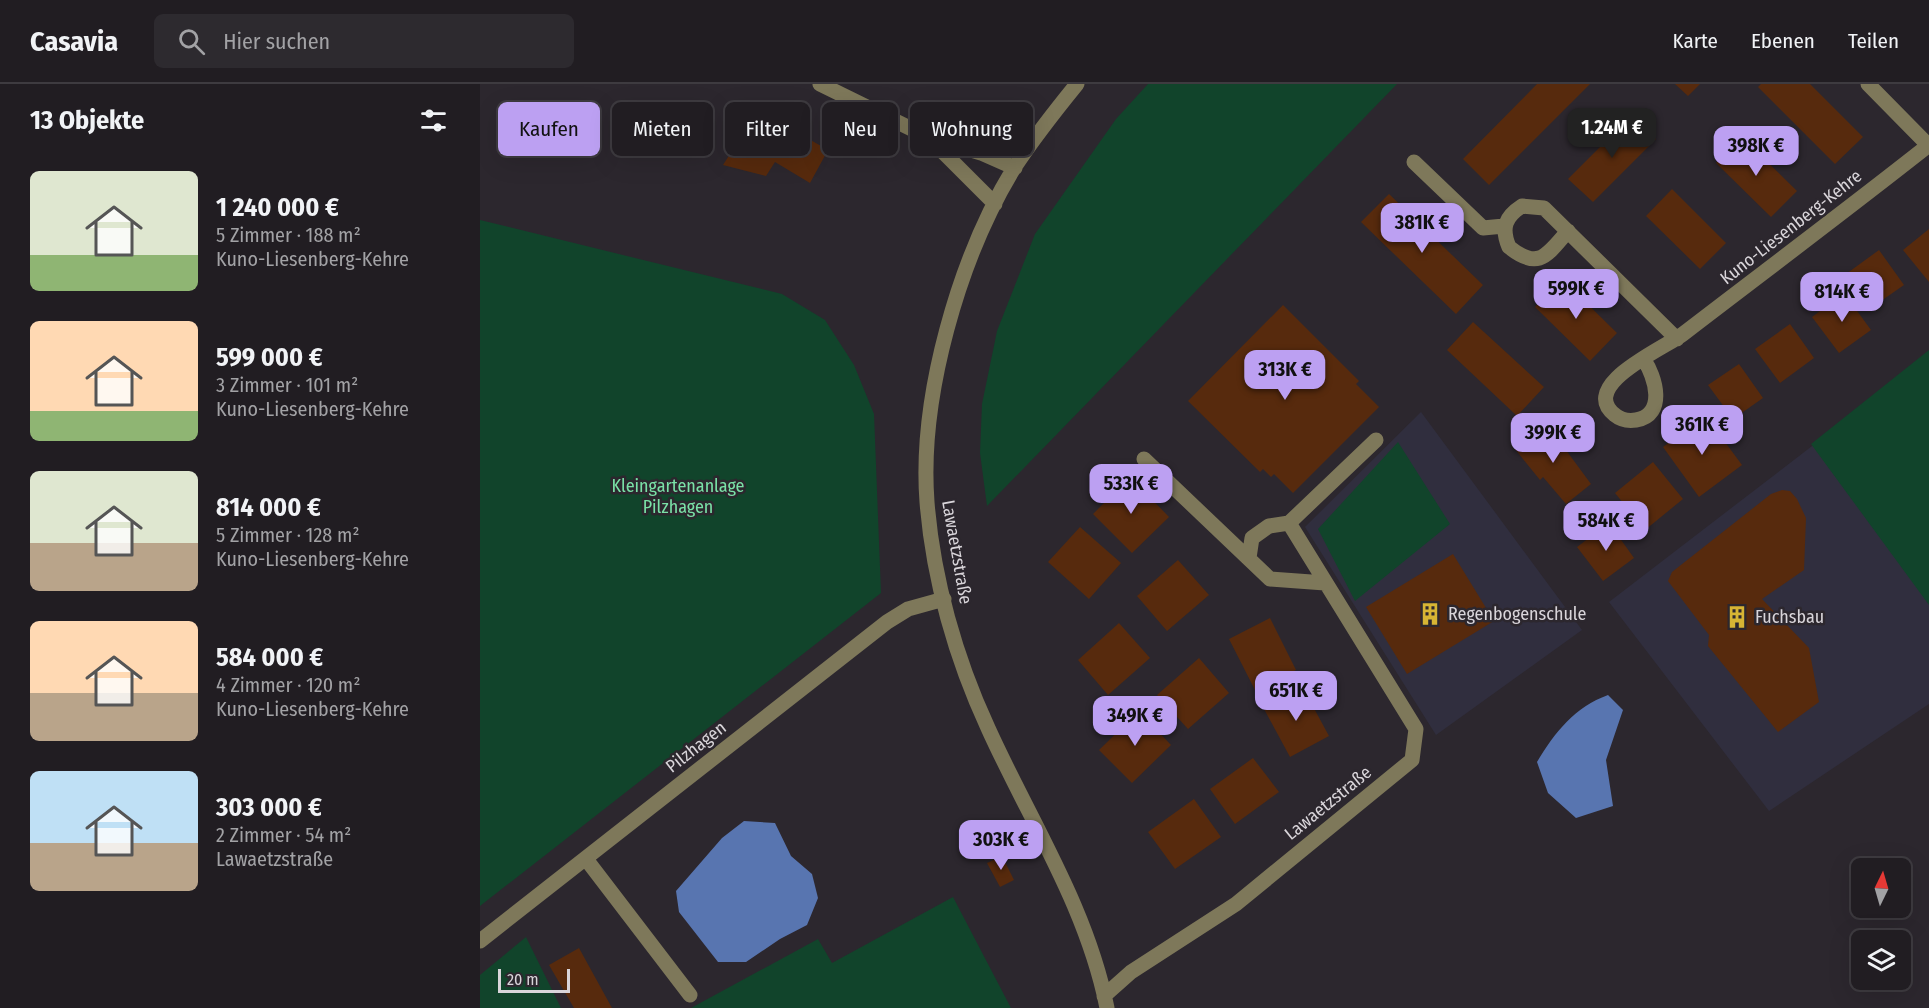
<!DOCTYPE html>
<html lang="de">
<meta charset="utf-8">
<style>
:root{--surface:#211d22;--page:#2d2a2f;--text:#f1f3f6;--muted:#a2a2a5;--line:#3e3b40;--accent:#bca0f2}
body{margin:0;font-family:"Fira Sans Condensed",sans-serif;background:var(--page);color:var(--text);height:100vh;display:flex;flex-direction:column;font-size:22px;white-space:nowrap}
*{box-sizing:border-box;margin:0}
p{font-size:20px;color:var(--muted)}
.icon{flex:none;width:33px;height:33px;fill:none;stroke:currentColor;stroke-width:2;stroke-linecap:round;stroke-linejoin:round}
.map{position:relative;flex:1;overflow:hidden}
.sheet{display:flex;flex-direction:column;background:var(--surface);width:480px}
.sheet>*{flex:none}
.guide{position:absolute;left:18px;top:18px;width:570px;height:54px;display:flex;gap:12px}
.needle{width:39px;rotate:5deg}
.buttons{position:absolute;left:1371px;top:774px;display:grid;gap:12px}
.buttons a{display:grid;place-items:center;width:60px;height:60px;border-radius:9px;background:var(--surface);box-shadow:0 6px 24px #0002,0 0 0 2px var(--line);font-size:30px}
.scale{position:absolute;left:18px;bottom:15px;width:72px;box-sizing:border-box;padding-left:6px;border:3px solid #d9d5da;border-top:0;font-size:16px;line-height:21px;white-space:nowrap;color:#d9d5da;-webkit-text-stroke:4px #2c272e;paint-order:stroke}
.price{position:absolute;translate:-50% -51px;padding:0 14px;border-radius:12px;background:var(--accent);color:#111;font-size:20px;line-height:39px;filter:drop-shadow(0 2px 3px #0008)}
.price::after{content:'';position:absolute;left:50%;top:36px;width:18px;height:14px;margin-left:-9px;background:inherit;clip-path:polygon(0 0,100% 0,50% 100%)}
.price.active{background:#222;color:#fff}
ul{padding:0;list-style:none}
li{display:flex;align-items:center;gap:18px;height:150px;padding:0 30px}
li span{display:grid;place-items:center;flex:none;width:168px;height:120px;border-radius:9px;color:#555}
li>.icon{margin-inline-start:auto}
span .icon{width:72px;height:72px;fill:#fffc;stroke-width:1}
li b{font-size:26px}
h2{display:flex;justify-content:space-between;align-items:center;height:72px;padding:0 30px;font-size:26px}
.tag{padding:0 21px;border-radius:9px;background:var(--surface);box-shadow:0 6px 24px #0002,0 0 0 2px var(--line);font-size:21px;line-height:54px}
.tag.active{background:var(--accent);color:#111}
header{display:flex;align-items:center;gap:36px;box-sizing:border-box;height:84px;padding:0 30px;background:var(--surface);border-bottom:2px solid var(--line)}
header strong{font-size:28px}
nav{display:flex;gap:33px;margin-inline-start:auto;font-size:21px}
.search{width:420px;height:54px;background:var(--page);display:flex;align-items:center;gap:15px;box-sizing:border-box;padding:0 21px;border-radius:9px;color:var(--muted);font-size:22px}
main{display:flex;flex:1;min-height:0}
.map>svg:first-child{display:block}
.education{fill:#302e3e}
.green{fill:#11442b}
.water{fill:#5875b0}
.building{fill:#572a0d}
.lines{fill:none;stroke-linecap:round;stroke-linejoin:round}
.minor{stroke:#7e785a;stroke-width:15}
.labels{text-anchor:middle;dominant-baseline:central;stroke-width:5;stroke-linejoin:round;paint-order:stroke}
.street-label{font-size:18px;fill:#d9d5da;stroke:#2c272e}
.park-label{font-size:18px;fill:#7ae1a7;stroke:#2c272e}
.poi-label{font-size:18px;fill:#d9d5da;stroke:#2c272e;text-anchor:start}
</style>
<header>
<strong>Casavia</strong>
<div class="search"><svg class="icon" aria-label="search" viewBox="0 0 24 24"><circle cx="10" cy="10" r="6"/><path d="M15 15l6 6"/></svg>Hier suchen</div>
<nav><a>Karte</a><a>Ebenen</a><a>Teilen</a></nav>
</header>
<main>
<section class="sheet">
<h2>13 Objekte<svg class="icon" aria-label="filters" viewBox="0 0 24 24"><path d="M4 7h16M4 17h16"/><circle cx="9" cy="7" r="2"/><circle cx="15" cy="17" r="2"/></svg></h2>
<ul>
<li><span style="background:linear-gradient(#dfe7d0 70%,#8fb573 0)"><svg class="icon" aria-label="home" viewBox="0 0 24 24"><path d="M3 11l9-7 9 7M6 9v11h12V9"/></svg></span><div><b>1 240 000 €</b><p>5 Zimmer · 188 m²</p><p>Kuno-Liesenberg-Kehre</p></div></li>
<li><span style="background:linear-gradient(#ffd9b3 75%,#8fb573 0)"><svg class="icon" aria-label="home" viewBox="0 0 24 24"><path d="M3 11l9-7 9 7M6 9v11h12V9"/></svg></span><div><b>599 000 €</b><p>3 Zimmer · 101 m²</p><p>Kuno-Liesenberg-Kehre</p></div></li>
<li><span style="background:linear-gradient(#dfe7d0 60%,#b9a48a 0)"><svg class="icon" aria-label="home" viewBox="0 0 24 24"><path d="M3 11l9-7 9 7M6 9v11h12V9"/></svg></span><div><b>814 000 €</b><p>5 Zimmer · 128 m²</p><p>Kuno-Liesenberg-Kehre</p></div></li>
<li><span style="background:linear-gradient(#ffd9b3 60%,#b9a48a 0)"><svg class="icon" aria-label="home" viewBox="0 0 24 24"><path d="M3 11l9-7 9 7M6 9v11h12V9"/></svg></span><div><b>584 000 €</b><p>4 Zimmer · 120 m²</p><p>Kuno-Liesenberg-Kehre</p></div></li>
<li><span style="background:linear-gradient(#bfe0f5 60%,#b9a48a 0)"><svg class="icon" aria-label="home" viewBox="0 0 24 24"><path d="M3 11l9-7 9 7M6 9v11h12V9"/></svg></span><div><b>303 000 €</b><p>2 Zimmer · 54 m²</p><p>Lawaetzstraße</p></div></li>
</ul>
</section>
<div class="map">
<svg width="1449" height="924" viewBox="0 0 1449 924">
<rect width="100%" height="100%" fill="#2c272e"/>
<path class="education" d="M941,328L1102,546L956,651L825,443Z
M1336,359L1449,519V620L1289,727L1129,518Z"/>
<path class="green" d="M668,0H917L507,422L500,369L502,320L517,247L555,150L636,35Z
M0,136L302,210L345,236L374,281L394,330L401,509L0,822Z
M1449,266V521L1331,360Z
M918,358L970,440L875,517L838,445Z
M473,813L531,924H211L338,855L352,879Z
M46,853L81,924H0V891Z"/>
<path class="water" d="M1128,611L1143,626L1126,676L1133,722L1096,734L1068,709L1057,678C1075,648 1095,623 1128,611Z
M264,737L295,739L311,772L332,790L338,814L327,841L300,855L266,878H238L199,828L196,807L242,754Z"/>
<path class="building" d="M1057,0H1110L1009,101L983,75Z
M1195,0H1220L1208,12Z
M1281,0H1330L1383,53L1355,80L1278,3Z
M278,26L348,66L330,99L295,78L286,92L243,81Z
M1152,31L1176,55L1113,118L1088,95Z
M1262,53L1317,107L1291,133L1236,79Z
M1192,105L1246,159L1220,185L1166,132Z
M909,110L1003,201L976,230L881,138Z
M1449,145V198L1423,166Z
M1399,166L1424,201L1391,224L1366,190Z
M1082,195L1137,249L1110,277L1055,223Z
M1364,209L1391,246L1359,269L1332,233Z
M803,221L879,297L876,300L899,323L813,409L794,390L791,393L783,385L780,388L708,317Z
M993,238L1064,303L1037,332L967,266Z
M1310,240L1334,274L1300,299L1275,265Z
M1259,280L1283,314L1253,335L1228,301Z
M1225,331L1262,381L1219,413L1183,363Z
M1066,339L1111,400L1086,420L1063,393L1060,396L1035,365Z
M1173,378L1203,415L1165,446L1135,409Z
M650,393L689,433L652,469L613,430Z
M1302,406L1310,407L1317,415L1326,434L1324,486L1282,515L1329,564L1339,618L1298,648L1228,562L1229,551L1188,497L1192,488L1291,410Z
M1129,439L1154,474L1123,497L1097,463Z
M600,443L641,479L609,515L568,478Z
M973,470L1014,537L927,590L886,523Z
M698,476L729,511L687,547L657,512Z
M790,534L816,586L775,606L749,555Z
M639,539L670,574L628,611L598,576Z
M719,574L749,609L708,645L677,611Z
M823,604L849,652L810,673L784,625Z
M659,627L691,661L652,699L619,666Z
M773,674L799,708L755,740L730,705Z
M714,715L741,753L695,785L668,748Z
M522,772L534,796L520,803L507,779Z
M99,864L132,924H94L69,881Z"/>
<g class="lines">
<path class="minor" d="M340,0L448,53L501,69L535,84
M597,0C575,27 553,55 534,84C479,174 439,313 447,418C453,495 476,575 508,644C550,737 607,823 627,924
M1388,0L1449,62
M449,54L515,120
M934,78L1003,144L1024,142
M1088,147C1067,171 1059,187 1029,163C1021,144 1025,133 1042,122L1064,124L1197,255
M1164,276C1175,292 1187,331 1156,336C1149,337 1141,336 1135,331C1097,301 1185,264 1203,250C1285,187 1368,125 1449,61
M664,375L790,495L845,499
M809,439L896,356
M769,474L772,454L789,442L809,439
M106,775L210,911
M0,857L407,538L428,525L464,515
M624,912L651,888L756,820L932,676L936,645L809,439"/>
</g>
<defs>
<g id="building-bare" transform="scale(1.8)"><path d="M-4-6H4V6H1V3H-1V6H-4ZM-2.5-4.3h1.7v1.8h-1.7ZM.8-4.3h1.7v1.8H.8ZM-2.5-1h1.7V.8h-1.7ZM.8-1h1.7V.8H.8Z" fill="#d7b534" stroke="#2c272e" stroke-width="2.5" paint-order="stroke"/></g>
</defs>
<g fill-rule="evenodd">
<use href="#building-bare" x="950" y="530"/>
<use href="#building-bare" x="1257" y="533"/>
</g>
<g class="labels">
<g class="street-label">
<text transform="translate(1311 143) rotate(-38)">Kuno-Liesenberg-Kehre</text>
<text transform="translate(477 468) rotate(80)">Lawaetzstraße</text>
<text transform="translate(216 663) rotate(-38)">Pilzhagen</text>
<text transform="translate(848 719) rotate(-39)">Lawaetzstraße</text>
</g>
<g class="park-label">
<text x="198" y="402">Kleingartenanlage<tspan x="198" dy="21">Pilzhagen</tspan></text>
</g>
<g class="poi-label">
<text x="968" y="530">Regenbogenschule</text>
<text x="1275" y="533">Fuchsbau</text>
</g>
</g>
</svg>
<div class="buttons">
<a><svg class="needle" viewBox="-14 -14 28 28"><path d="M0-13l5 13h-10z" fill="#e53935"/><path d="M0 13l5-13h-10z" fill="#a2a2a5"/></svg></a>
<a><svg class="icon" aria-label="layers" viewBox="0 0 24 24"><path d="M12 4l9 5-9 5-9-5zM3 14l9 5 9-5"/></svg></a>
</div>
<div class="scale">20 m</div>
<b class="price active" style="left:1132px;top:75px">1.24M €</b>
<b class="price" style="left:1276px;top:93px">398K €</b>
<b class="price" style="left:942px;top:170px">381K €</b>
<b class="price" style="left:1096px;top:236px">599K €</b>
<b class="price" style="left:1362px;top:239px">814K €</b>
<b class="price" style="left:805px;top:317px">313K €</b>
<b class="price" style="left:1222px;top:372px">361K €</b>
<b class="price" style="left:1073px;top:380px">399K €</b>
<b class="price" style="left:651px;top:431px">533K €</b>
<b class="price" style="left:1126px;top:468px">584K €</b>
<b class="price" style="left:816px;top:638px">651K €</b>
<b class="price" style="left:655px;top:663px">349K €</b>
<b class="price" style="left:521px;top:787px">303K €</b>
<div class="guide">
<a class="tag active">Kaufen</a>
<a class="tag">Mieten</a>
<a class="tag">Filter</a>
<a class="tag">Neu</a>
<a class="tag">Wohnung</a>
</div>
</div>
</main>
